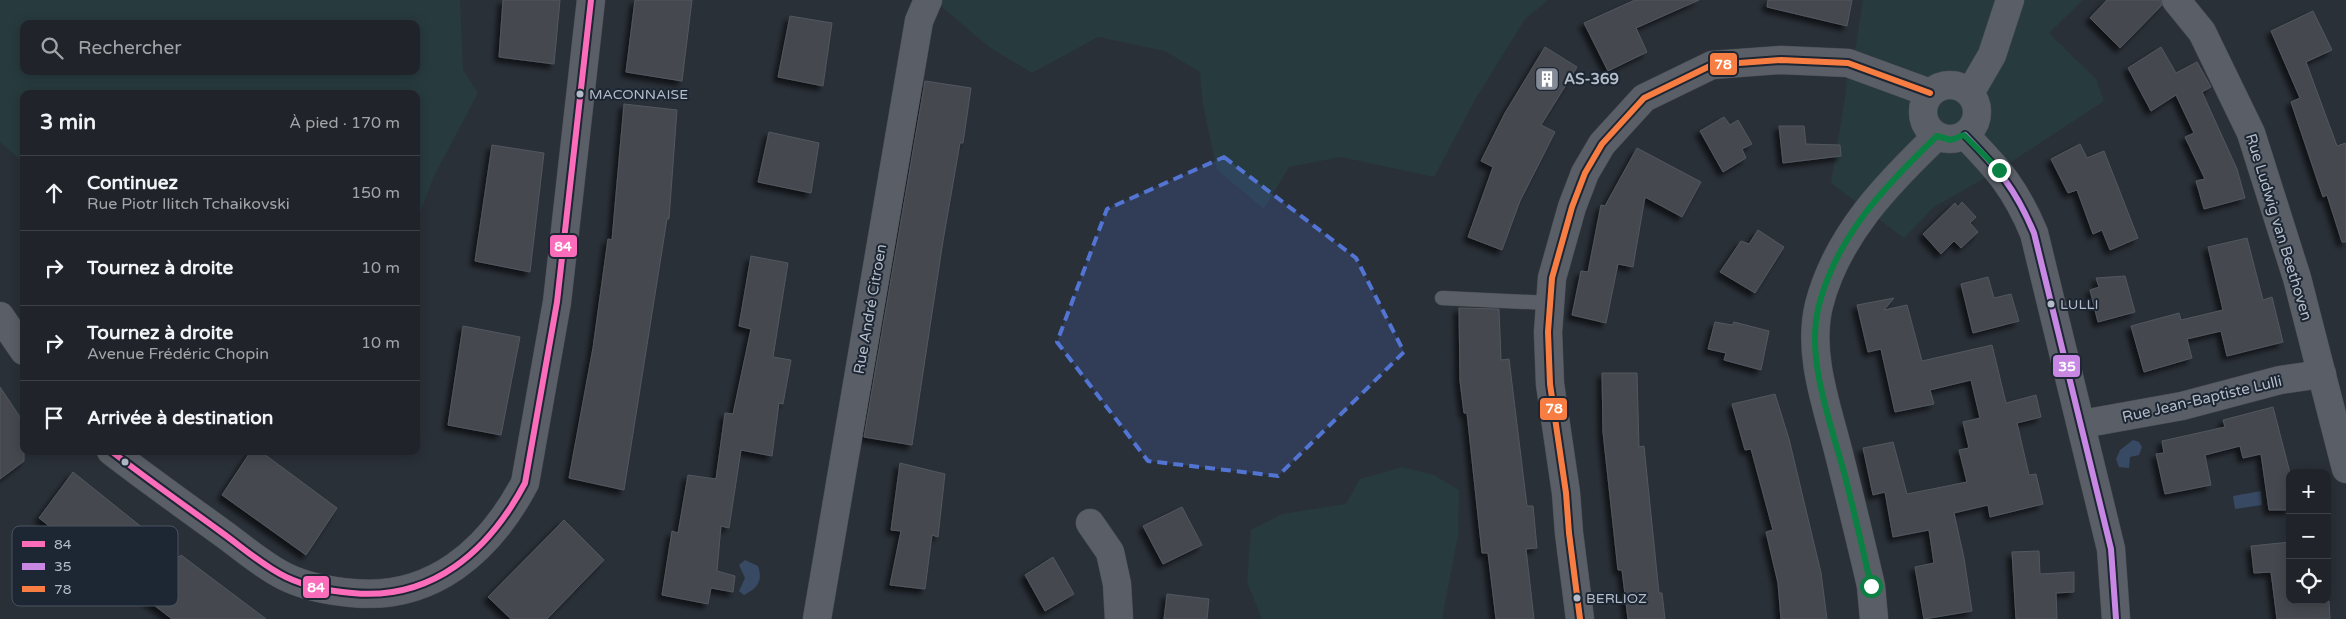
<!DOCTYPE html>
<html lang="fr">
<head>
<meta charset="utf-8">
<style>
  :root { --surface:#20242a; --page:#2d3036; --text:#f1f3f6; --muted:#a2a4a8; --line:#3d4147 }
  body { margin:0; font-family:"Varela Round",sans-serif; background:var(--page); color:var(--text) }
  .controls { position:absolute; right:15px; bottom:15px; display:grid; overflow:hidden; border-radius:10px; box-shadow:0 2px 12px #0003 }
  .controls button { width:45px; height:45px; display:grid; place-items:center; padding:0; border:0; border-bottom:1px solid var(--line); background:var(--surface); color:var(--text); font:25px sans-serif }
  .stop { position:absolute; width:15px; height:15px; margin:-11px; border:4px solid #0b8043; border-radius:50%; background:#fff }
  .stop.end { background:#0b8043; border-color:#fff; box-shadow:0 1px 5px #0008 }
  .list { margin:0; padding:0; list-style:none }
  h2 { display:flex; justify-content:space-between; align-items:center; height:65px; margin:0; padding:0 20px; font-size:21px }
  h2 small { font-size:16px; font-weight:400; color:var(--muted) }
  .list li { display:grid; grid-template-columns:32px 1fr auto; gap:15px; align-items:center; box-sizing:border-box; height:75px; padding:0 20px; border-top:1px solid var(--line) }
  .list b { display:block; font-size:19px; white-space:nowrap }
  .list p { margin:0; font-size:16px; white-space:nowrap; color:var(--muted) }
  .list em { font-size:16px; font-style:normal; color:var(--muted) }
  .icon { flex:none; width:28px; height:28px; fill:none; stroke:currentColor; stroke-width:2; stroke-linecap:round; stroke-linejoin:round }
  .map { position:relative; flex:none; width:2346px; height:619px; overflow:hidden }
  .search { position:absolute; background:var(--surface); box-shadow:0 2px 12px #0003; left:20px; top:20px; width:400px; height:55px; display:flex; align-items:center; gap:12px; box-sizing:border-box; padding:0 18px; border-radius:10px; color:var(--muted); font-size:19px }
  .panel { position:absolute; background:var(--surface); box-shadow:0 2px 12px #0003; left:20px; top:90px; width:400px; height:365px; border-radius:10px }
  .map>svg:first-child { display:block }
  .green { fill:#273a3e; fill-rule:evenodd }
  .water { fill:#384963 }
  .building { fill:#444950; stroke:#52575f; filter:url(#shadow) }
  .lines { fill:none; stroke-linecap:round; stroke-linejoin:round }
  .service-casing { stroke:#484c53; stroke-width:15 }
  .minor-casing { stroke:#484c53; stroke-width:29 }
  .service { stroke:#5a5e66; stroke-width:14 }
  .minor { stroke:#5a5e66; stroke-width:28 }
  .bus-1-casing { stroke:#1d2633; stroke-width:10 }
  .bus-2-casing { stroke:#1d2633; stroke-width:10 }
  .bus-3-casing { stroke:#1d2633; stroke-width:10 }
  .bus-1 { stroke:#fb6dba; stroke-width:6 }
  .bus-2 { stroke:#c787e3; stroke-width:6 }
  .bus-3 { stroke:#f77d43; stroke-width:6 }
  .route { stroke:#0b8043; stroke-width:6 }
  .marked { fill:#5274d3; fill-opacity:0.2; stroke:#5274d3; stroke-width:4; stroke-dasharray:10 6; stroke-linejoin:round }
  .bus-dot { fill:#b4bcc9; stroke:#1d2633; stroke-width:2 }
  .labels { text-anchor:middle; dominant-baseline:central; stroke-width:4; stroke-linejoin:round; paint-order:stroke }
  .bus-label { font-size:14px; fill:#b4bcc9; stroke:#1d2633; text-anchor:start }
  .poi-label { font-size:15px; font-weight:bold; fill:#b4bcc9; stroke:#1d2633; text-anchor:start }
  .street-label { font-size:15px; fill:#b4bcc9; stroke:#1d2633 }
  .key { fill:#1d2633; stroke:#4a5360; stroke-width:1 }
  .key-label { font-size:14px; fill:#b4bcc9 }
  .line-badge { stroke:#1d2633; stroke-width:2 }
  .badge-label { font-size:14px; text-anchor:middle; font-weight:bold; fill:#fff }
</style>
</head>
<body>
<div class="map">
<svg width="2346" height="619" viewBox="0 0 2346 619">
  <defs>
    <filter id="shadow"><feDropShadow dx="-4.5" dy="4.5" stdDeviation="2.5" flood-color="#0009"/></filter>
  </defs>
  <rect width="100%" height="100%" fill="#2a3038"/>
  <!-- green -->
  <g class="green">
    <path d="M0 0H460L463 70 478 93 434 176 416 223V94H24V163L0 142ZM24 24H416V71H24Z"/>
    <path d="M934 0H1548L1525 19 1476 98 1434 177 1341 157 1289 167 1264 209 1217 170 1203 105 1200 72 1165 51 1098 37 1032 73 989 47Z"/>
    <path d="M1863 0H2083L2049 33 2096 79 2104 101 1999 170 1934 207 1904 238 1831 183 1846 91 1848 63 1856 46Z"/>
    <path d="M1402 467 1434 475 1459 490 1458 535 1442 619H1262L1247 582 1251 530 1282 514 1346 504 1360 479Z"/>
  </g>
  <!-- water -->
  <g class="water">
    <path d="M2133 440 2139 442 2142 447 2139 455 2130 457 2129 468 2119 467 2116 459 2120 450Z"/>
    <path d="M2261 491 2262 505 2235 509 2233 496Z"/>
    <path d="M745 560 758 566C763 581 758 588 744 595L739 591 745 578 739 565Z"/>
  </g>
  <!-- building -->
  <g class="building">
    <path d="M503 0H560L554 64 499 57Z"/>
    <path d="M635 0H692L682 81 626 72Z"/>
    <path d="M1635 0H1699L1636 28 1647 52 1608 71 1584 23Z"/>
    <path d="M1768 0H1852L1847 26 1767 7Z"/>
    <path d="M2107 0H2161L2162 5 2120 48 2090 18Z"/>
    <path d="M2313 11 2332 50 2306 62 2337 146 2346 143V242H2342L2327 195 2323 197 2291 102 2300 98 2271 31Z"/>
    <path d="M790 16 832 23 823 86 778 77Z"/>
    <path d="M1545 47 1577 67 1541 125 1555 132 1520 201 1502 250 1468 237 1493 167 1481 161 1505 113Z"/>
    <path d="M2161 47 2176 73 2197 62 2211 87 2202 92 2237 169 2245 198 2204 209 2196 181 2205 179 2185 137 2194 133 2176 95 2151 111 2128 68Z"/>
    <path d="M925 81 971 88 963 143H960L943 241 912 445 864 437Z"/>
    <path d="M624 104 677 110 669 219H667L624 490 569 478 593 348 608 239 612 240Z"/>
    <path d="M1724 117 1730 125 1738 120 1752 144 1742 149 1746 158 1723 172 1700 131Z"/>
    <path d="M1779 126H1804L1806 144 1840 145 1841 156 1783 163Z"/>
    <path d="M769 132 819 143 811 193 758 182Z"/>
    <path d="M2080 144 2087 158 2104 151 2138 238 2110 250 2102 230 2093 234 2077 190 2068 193 2051 159Z"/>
    <path d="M492 145 544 153 530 272 475 261Z"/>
    <path d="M1637 148 1701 182 1682 217 1645 197 1633 267 1618 264 1606 323 1572 315 1581 271 1588 272 1601 205 1605 206Z"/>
    <path d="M1962 202 1976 217 1970 223 1978 232 1961 248 1954 241 1941 254 1923 234 1955 203 1958 207Z"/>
    <path d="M1758 230 1784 247 1755 293 1720 272 1741 241 1749 244Z"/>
    <path d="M2247 238 2263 300 2272 297 2283 342 2227 356 2221 331 2187 339 2192 358 2144 372 2131 326 2179 313 2181 320 2223 310 2208 247Z"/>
    <path d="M751 256 788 263 773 357 791 360 783 404 779 403 772 456 741 450 729 528 721 526 717 571 735 576 733 592 711 588 708 604 662 595 672 531 678 533 688 475 716 479 725 413 733 414 751 329 739 326Z"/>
    <path d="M2125 276 2135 312 2098 322 2090 290 2099 287 2096 278Z"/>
    <path d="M1988 277 1994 298 2011 294 2019 321 1973 333 1961 284Z"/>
    <path d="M1894 298 1884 310 1907 305 1922 361 1992 345 2006 403 2036 395 2041 417 2017 423 2029 475 2036 474 2043 504 1990 517 1988 505 1954 513 1964 558 1972 611 1924 619 1915 567 1934 563 1929 530 1893 537 1885 492 1873 495 1863 448 1893 442 1907 494 1967 482 1959 450 1969 448 1963 422 1980 418 1971 380 1930 390 1934 404 1895 412 1881 349 1868 352 1857 305Z"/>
    <path d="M1459 308 1499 309 1501 360 1509 359 1527 506H1533L1537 548 1526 549 1534 619H1496L1488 553H1482L1467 413H1464L1460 381Z"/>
    <path d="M1715 322 1732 325 1734 322 1769 331 1761 370 1724 360 1726 353 1708 349Z"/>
    <path d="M463 326 520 337 501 435 448 425Z"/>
    <path d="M1602 373H1637L1639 447 1644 446 1659 593H1662L1665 619H1628L1622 570H1618L1603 432Z"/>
    <path d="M0 387 24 423V461L0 479Z"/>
    <path d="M1775 394 1789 439 1821 573 1827 619H1781L1778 583 1766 532 1773 530 1751 449 1745 450 1732 404Z"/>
    <path d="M2273 407 2290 473V510H2269L2261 454 2243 458 2240 446 2205 455 2211 485 2165 494 2156 454 2164 453 2162 441 2225 427 2223 420Z"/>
    <path d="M251 451H260L337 508 306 555 222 495Z"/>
    <path d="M900 463 945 474 938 537 932 535 925 589 890 585 901 531 891 530Z"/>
    <path d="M73 472 179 557 181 555 266 619H172L124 582 123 584 39 518Z"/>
    <path d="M1182 507 1202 545 1163 564 1143 526Z"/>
    <path d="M564 520 604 560 547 619H511L488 597Z"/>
    <path d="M2290 542V602L2329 601 2330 619H2277L2271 572 2254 573 2251 546Z"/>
    <path d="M2039 551 2040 574 2074 572V592L2056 593 2057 619H2016L2012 552Z"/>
    <path d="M1053 557 1074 594 1045 611 1025 575Z"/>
    <path d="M1167 594 1209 599 1207 619H1164Z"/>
  </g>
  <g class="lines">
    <defs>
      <path id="service" d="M1442 298 1550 303"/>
      <g id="minor">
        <path d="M2176 0 2202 32 2251 133 2297 278 2346 469"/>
        <circle cx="1950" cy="112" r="27"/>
        <path d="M1970 93 1992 55 2010 0"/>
        <path d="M1965 135C1999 170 2015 188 2034 233L2111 549 2116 619"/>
        <path d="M0 316 24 351"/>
        <path d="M2082 424 2182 406 2280 380 2322 374"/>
        <path d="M111 451C147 479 184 505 221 532 242 547 263 566 286 577 307 587 329 591 352 593 432 601 489 551 525 483L557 302 591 0"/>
        <path d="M1090 523 1110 552 1117 584 1119 619"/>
        <path d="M817 619 919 21 928 0"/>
        <path d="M1580 619 1569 533 1566 493 1550 384 1548 332 1552 278 1572 207 1585 173 1602 144 1644 98 1712 65 1781 60 1848 63 1930 93"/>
        <path d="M1874 619 1871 586C1861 542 1850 498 1839 454 1827 406 1807 354 1819 305 1837 235 1887 184 1937 136"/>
      </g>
    </defs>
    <!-- service casing -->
    <use href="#service" class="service-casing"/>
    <!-- minor casing -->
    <use href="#minor" class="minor-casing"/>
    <!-- service -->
    <use href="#service" class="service"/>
    <!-- minor -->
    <use href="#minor" class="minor"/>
    <defs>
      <path id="bus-1" d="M111 451C147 479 184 505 221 532 242 547 263 566 286 577 307 587 329 591 352 593 432 601 489 551 525 483L557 302 591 0"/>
      <path id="bus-2" d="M1965 135C1999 170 2015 188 2034 233L2111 549 2116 619"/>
      <path id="bus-3" d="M1580 619 1569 533 1566 493 1550 384 1548 332 1552 278 1572 207 1585 173 1602 144 1644 98 1712 65 1781 60 1848 63 1930 93"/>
    </defs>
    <!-- bus-1 casing -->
    <use href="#bus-1" class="bus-1-casing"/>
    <!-- bus-2 casing -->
    <use href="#bus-2" class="bus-2-casing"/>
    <!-- bus-3 casing -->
    <use href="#bus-3" class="bus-3-casing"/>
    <!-- bus-1 -->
    <use href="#bus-1" class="bus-1"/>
    <!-- bus-2 -->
    <use href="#bus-2" class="bus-2"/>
    <!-- bus-3 -->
    <use href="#bus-3" class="bus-3"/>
  </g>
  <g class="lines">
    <!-- route -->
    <path class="route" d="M1871 586C1863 549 1854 512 1845 476 1831 423 1805 359 1819 305 1837 235 1887 184 1937 136L1951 140 1964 135 1999 170"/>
  </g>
  <!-- marked area -->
  <path class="marked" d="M1224 157 1356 258 1404 352 1278 476 1148 461 1057 342 1107 209Z"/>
  <!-- icons -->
  <defs>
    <symbol id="building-square" viewBox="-11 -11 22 22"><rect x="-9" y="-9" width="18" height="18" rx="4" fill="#848b96" stroke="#1d2633"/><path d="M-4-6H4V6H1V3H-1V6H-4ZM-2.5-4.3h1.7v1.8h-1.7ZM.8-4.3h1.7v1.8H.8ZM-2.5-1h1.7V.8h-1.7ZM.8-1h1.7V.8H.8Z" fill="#fff"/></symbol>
  </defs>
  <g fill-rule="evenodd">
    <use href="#building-square" x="1533" y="65" width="28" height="28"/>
  </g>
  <!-- markers -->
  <g class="bus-dot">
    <circle cx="580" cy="94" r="4.5"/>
    <circle cx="2051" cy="304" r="4.5"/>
    <circle cx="125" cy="462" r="4.5"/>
    <circle cx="1577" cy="598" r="4.5"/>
  </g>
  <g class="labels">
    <!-- bus labels -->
    <g class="bus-label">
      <text x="589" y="94">MACONNAISE</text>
      <text x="2060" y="304">LULLI</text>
      <text x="1586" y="598">BERLIOZ</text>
    </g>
    <!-- poi labels -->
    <g class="poi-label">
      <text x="1564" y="79">AS-369</text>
    </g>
    <!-- street labels -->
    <g class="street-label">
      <text transform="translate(2279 227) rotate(73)">Rue Ludwig van Beethoven</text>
      <text transform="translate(870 309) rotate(-80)">Rue André Citroen</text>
      <text transform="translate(2202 399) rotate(-13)">Rue Jean-Baptiste Lulli</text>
    </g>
  </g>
  <!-- legend -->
  <rect x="12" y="526" width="166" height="80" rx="8" class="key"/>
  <rect x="22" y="541" width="23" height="6" fill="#fb6dba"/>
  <rect x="22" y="563" width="23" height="7" fill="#c787e3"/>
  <rect x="22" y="586" width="23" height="6" fill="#f77d43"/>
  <g class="key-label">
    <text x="54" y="549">84</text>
    <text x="54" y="571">35</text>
    <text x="54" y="594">78</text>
  </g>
  <g class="line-badge">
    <rect x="1709" y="52" width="29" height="24" rx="5" fill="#f77d43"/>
    <rect x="549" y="234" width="29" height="24" rx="5" fill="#fb6dba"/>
    <rect x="2052" y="354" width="29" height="24" rx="5" fill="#c787e3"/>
    <rect x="1539" y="397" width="29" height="24" rx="5" fill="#f77d43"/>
    <rect x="302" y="575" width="28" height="24" rx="5" fill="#fb6dba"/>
  </g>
  <g class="badge-label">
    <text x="1723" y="69">78</text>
    <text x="563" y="251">84</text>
    <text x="2067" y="371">35</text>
    <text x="1554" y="413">78</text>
    <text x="316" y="592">84</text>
  </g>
</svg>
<div class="controls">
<button>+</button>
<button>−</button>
<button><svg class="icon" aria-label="locate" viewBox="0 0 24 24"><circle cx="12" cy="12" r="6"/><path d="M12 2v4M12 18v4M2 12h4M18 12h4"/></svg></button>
</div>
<div class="stop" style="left:1871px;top:586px"></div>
<div class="stop end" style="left:1999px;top:170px"></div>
<div class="search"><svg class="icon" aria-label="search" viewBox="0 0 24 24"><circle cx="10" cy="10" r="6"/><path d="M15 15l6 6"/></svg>Rechercher</div>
<section class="panel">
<h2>3 min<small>À pied · 170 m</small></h2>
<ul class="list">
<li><svg class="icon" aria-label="ahead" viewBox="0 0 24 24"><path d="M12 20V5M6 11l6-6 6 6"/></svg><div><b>Continuez</b><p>Rue Piotr Ilitch Tchaikovski</p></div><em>150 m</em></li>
<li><svg class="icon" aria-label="right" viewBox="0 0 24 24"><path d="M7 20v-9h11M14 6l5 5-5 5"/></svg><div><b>Tournez à droite</b></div><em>10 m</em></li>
<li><svg class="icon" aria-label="right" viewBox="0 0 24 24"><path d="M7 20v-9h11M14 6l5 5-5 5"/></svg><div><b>Tournez à droite</b><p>Avenue Frédéric Chopin</p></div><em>10 m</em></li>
<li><svg class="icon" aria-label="arrive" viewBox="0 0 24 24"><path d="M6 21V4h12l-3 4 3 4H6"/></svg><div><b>Arrivée à destination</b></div></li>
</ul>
</section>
</div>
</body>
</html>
